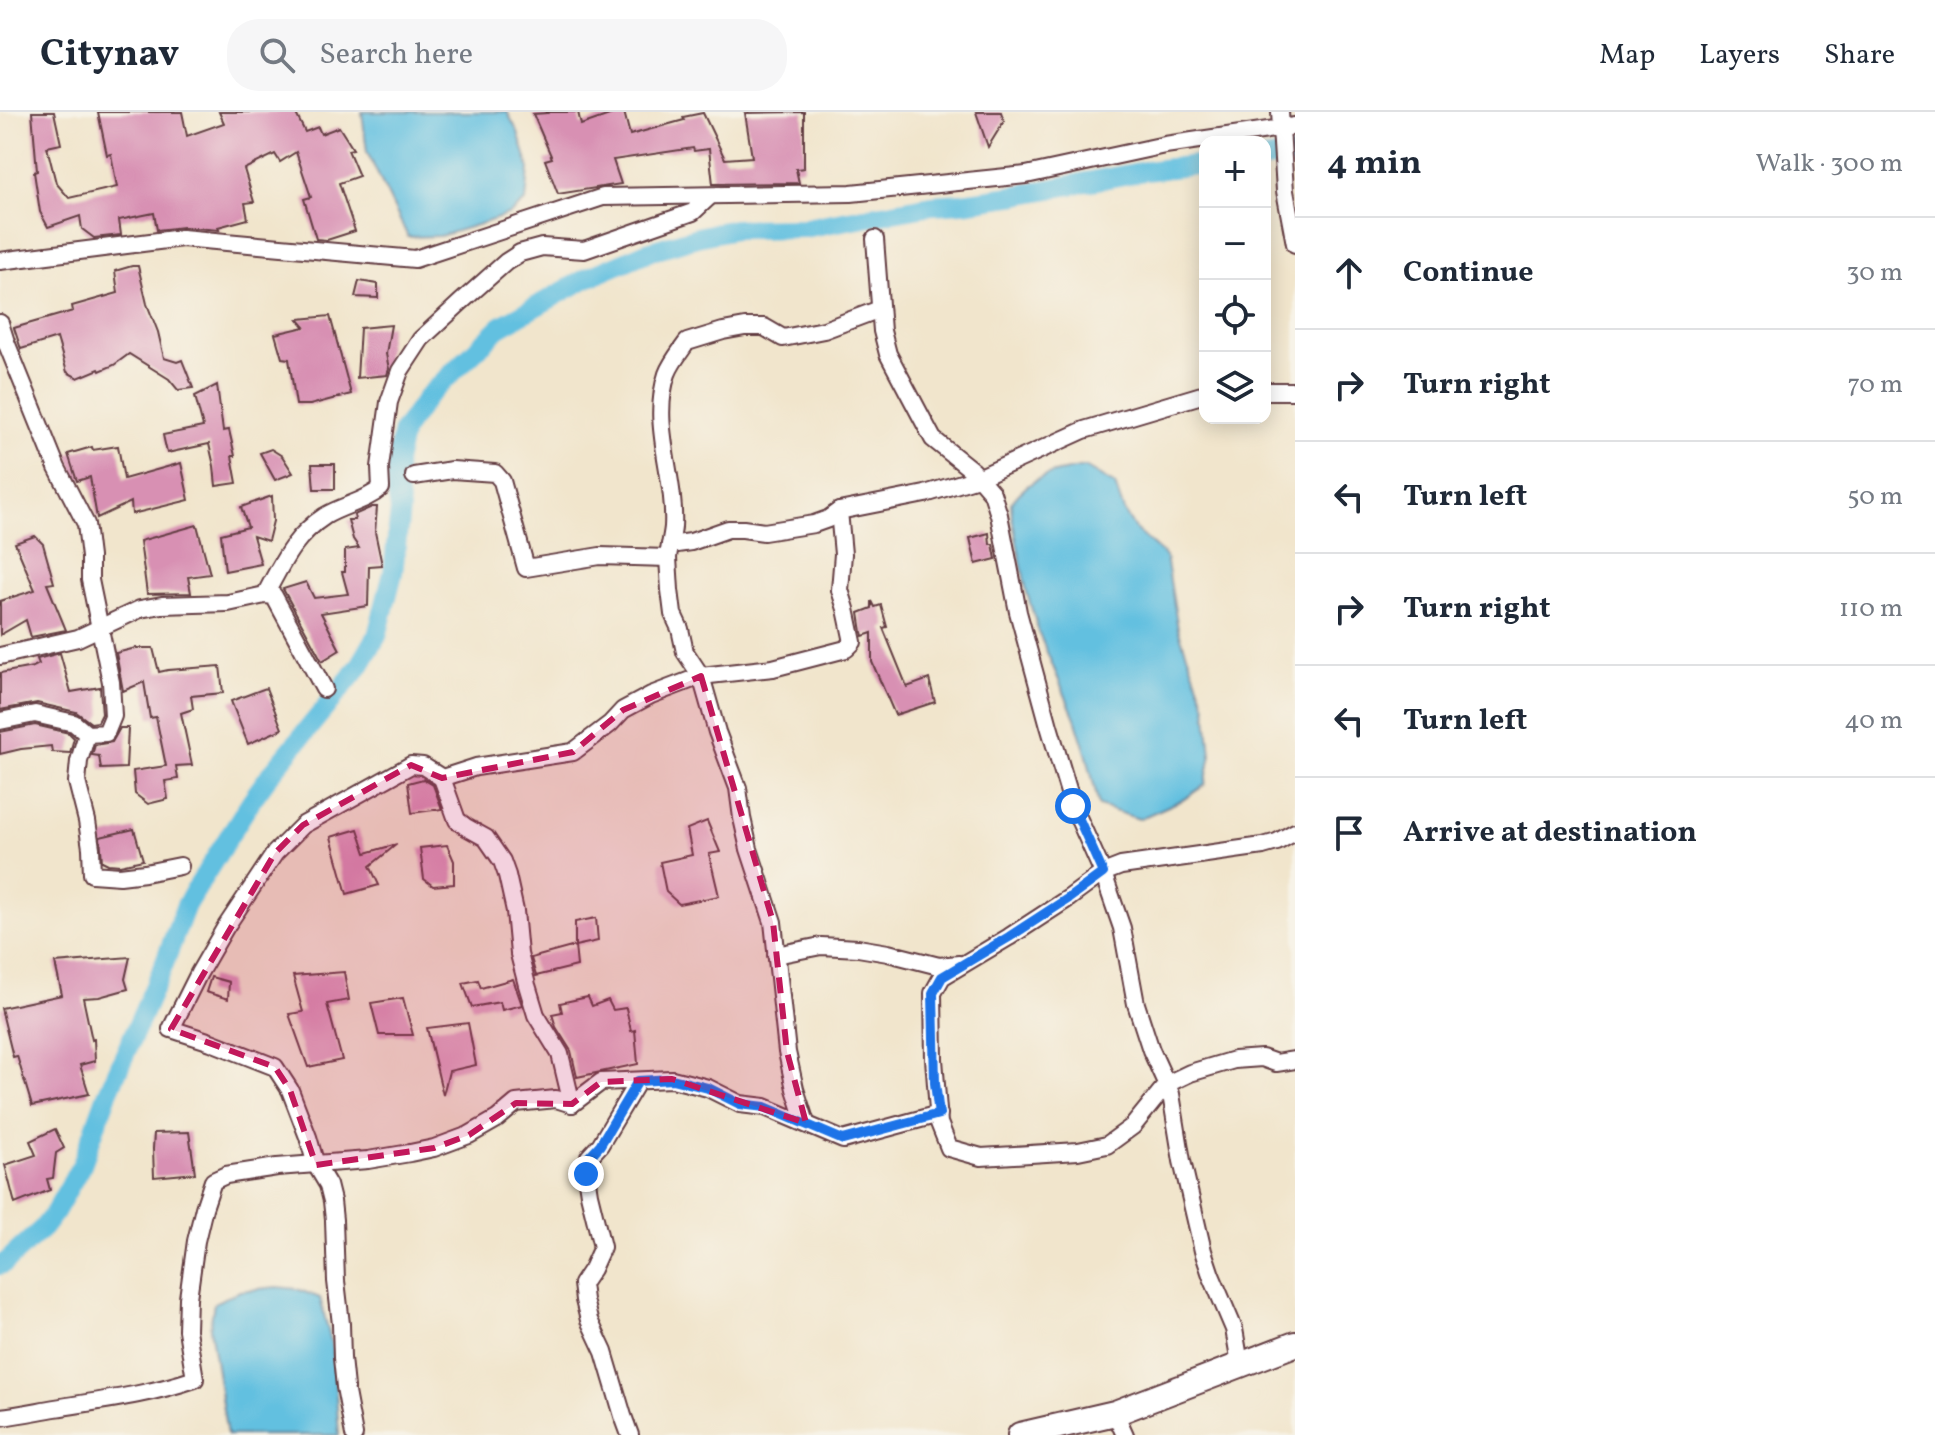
<!DOCTYPE html>
<html lang="en">
<head>
<meta charset="utf-8">
<style>
  :root { --surface:#fff; --page:#f6f6f7; --text:#1f2937; --muted:#747a83; --line:#e0e1e3 }
  body { margin:0; font-family:Vollkorn,serif; background:var(--page); color:var(--text) }
  .controls { position:absolute; right:24px; top:24px; display:grid; overflow:hidden; border-radius:16px; box-shadow:0 4px 20px #0003 }
  .controls button { width:72px; height:72px; display:grid; place-items:center; padding:0; border:0; border-bottom:2px solid var(--line); background:var(--surface); color:var(--text); font:40px sans-serif }
  .stop { position:absolute; width:24px; height:24px; margin:-18px; border:6px solid #1a73e8; border-radius:50%; background:#fff }
  .stop.end { background:#1a73e8; border-color:#fff; box-shadow:0 2px 8px #0008 }
  .list { margin:0; padding:0; list-style:none }
  h2 { display:flex; justify-content:space-between; align-items:center; height:104px; margin:0; padding:0 32px; font-size:34px }
  h2 small { font-size:26px; font-weight:400; color:var(--muted) }
  .list li { display:grid; grid-template-columns:52px 1fr auto; gap:24px; align-items:center; box-sizing:border-box; height:112px; padding:0 32px; border-top:2px solid var(--line) }
  .list b { display:block; font-size:30px; white-space:nowrap }
  .list em { font-size:26px; font-style:normal; color:var(--muted) }
  .icon { flex:none; width:44px; height:44px; fill:none; stroke:currentColor; stroke-width:2; stroke-linecap:round; stroke-linejoin:round }
  .map { position:relative; flex:none; width:1295px; height:1323px; overflow:hidden }
  header { display:flex; align-items:center; gap:48px; box-sizing:border-box; height:112px; padding:0 40px; background:var(--surface); border-bottom:2px solid var(--line) }
  header strong { font-size:38px }
  nav { display:flex; gap:44px; margin-inline-start:auto; font-size:28px }
  .search { width:560px; height:72px; background:var(--page); display:flex; align-items:center; gap:20px; box-sizing:border-box; padding:0 28px; border-radius:32px; color:var(--muted); font-size:30px }
  main { display:flex }
  aside { flex:1; background:var(--surface) }
  .map>svg:first-child { display:block }
  .water { fill:#62c0e0; stroke:#567086; stroke-width:2 }
  .lines { fill:none; stroke-linecap:round; stroke-linejoin:round }
  .canal { stroke:#62c0e0; stroke-width:20 }
  .building { fill:#d890b3 }
  .street-casing { stroke:#633d43; stroke-width:20 }
  .secondary-casing { stroke:#633d43; stroke-width:28 }
  .street { stroke:#fff; stroke-width:16 }
  .secondary { stroke:#fff; stroke-width:24 }
  .route { stroke:#1a73e8; stroke-width:10 }
  .marked { fill:#c2185b; fill-opacity:0.2; stroke:#c2185b; stroke-width:6; stroke-dasharray:16 10; stroke-linejoin:round }
</style>
</head>
<body>
<header>
<strong>Citynav</strong>
<div class="search"><svg class="icon" aria-label="search" viewBox="0 0 24 24"><circle cx="10" cy="10" r="6"/><path d="M15 15l6 6"/></svg>Search here</div>
<nav><a>Map</a><a>Layers</a><a>Share</a></nav>
</header>
<main>
<div class="map">
<svg width="1295" height="1323" viewBox="0 0 1295 1323">
  <rect width="100%" height="100%" fill="#f7f3e8"/>
  <filter id="ink" filterUnits="userSpaceOnUse"><feTurbulence type="fractalNoise" baseFrequency=".0125" numOctaves="2"/><feDisplacementMap in="SourceGraphic" scale="16" xChannelSelector="R" yChannelSelector="G"/><feConvolveMatrix kernelMatrix="1 2 1 2 8 2 1 2 1" color-interpolation-filters="sRGB"/></filter>
  <filter id="wash" filterUnits="userSpaceOnUse"><feTurbulence type="fractalNoise" baseFrequency=".006" numOctaves="4" result="noise"/><feDisplacementMap in="SourceGraphic" scale="32" xChannelSelector="R" yChannelSelector="G"/><feGaussianBlur stdDeviation="1.8" result="paint"/><feColorMatrix in="noise" values="0 0 0 0 0 0 0 0 0 0 0 0 0 0 0 0 0 1.4 0 .05"/><feComposite in="paint" operator="in"/></filter>
  <g filter="url(#wash)">
    <rect width="100%" height="100%" fill="#f1e5cc"/>
    <!-- water -->
    <g class="water">
      <path d="M362 0H507L518 20 529 56 526 89 510 102 480 112 440 124 408 125 367 40Z"/>
      <path d="M1085 355 1115 373 1124 399 1134 416 1166 445 1178 517 1206 594 1211 643 1205 673 1184 687 1139 707 1099 694 1087 644 1075 606 1040 524 1027 481 1012 405 1011 391C1032 363 1053 360 1085 355Z"/>
      <path d="M277 1175 297 1177 320 1186 333 1238 339 1323H227L210 1216 214 1191 240 1179Z"/>
    </g>
    <g class="lines">
      <!-- canal -->
      <g class="canal">
        <path d="M1265 47 1295 43"/>
        <path d="M0 1153 5 1151 43 1116 55 1100 82 1052 107 983 161 860 186 793 251 689 269 664 359 555 377 524 393 461 400 398 397 378 396 350 403 319 427 285 501 214 587 166 647 140 697 125 734 117 804 116 932 93 962 91 1018 83 1145 59 1205 52"/>
      </g>
    </g>
    <g id="blocks">
      <!-- building -->
      <g class="building">
        <path d="M32 0H54L61 32 47 35 56 71 69 86 117 75 111 42 107 43 98 0H182L187 24 224 11 219 0H295L305 20 318 15 321 22 339 15 353 37 348 38 359 64 339 71 355 119 327 128 316 127 304 87 311 85 296 40 280 50 275 42 244 57 254 90 245 91 248 107 218 115 219 118 183 115 157 118 154 101 119 108 121 123 94 126 82 117 80 104 48 115 40 100 34 60 37 59Z"/>
        <path d="M547 0H578L581 13 618 0H624L630 23 684 8 683 5 703 1 725 47 752 45 745 1 804 0V56L796 57 799 71 713 72 709 37 694 39 693 36 613 48 621 72 558 82 545 48 552 46 533 2 548 1Z"/>
        <path d="M976 0H1001L1004 9 988 35Z"/>
        <path d="M132 154H138L147 192 158 220 164 246 177 250 182 248 193 276 178 278 169 267 129 242 114 253 100 259 99 257 78 266 67 260 57 226 21 237 14 216 73 199 72 194 118 181 115 159Z"/>
        <path d="M359 169 378 172V186L355 185Z"/>
        <path d="M330 204 351 282 310 293H296L289 247 282 246 275 222 305 215 298 207Z"/>
        <path d="M391 213 386 242 389 257 387 263 357 266 360 216Z"/>
        <path d="M217 273 223 319 229 318 235 344H232L237 371 216 374 214 354 209 332 167 341 163 323 203 315 195 284Z"/>
        <path d="M118 334 124 367 181 351 189 388 132 402 131 390 97 406 90 365 77 369 68 342 92 335 93 338Z"/>
        <path d="M271 337 282 344 293 361 275 368 260 341Z"/>
        <path d="M312 352H335V377H314Z"/>
        <path d="M272 384 273 409 268 429 253 424 261 452 225 459 221 422 248 415 241 395Z"/>
        <path d="M372 395H377L375 420 382 453 369 454 368 494 321 501 340 538 322 549 283 477 306 470 314 486 348 482 342 460H345V438L359 436 353 427 348 408H355L354 403Z"/>
        <path d="M197 413 210 462 188 465 191 481 147 482 140 429Z"/>
        <path d="M989 421 990 432H993L996 447 976 452 970 426Z"/>
        <path d="M35 424 43 432 54 471 47 472 66 518 31 525 26 508 0 523V489L35 478 15 431Z"/>
        <path d="M872 489 875 495 881 493 887 515 883 516 907 575 929 567 935 590 895 603 872 550V521L863 524 862 520 859 501 872 496Z"/>
        <path d="M136 536H153L159 560 168 558 220 554 223 581 191 584 193 597 181 601 192 653 176 654 178 667 165 669 168 687 148 692 135 682 133 659 166 654 156 605 150 606 144 570 123 579 116 541Z"/>
        <path d="M60 541 71 580 100 575 102 602 98 610 91 611 76 600 37 591 0 598V561L33 555 39 552 37 547Z"/>
        <path d="M266 576 282 617 248 632 231 589Z"/>
        <path d="M35 613 69 621 74 626 70 641 52 640 51 634 21 637 0 642V620Z"/>
        <path d="M120 616H128L126 656 101 657 99 644 92 643 95 633 112 630Z"/>
        <path d="M423 667 433 673 442 697 412 701 408 671Z"/>
        <path d="M707 709 720 740 709 742 719 784 679 792 666 780 660 750 692 743 687 717Z"/>
        <path d="M134 717 143 748 120 753 108 752 102 749 100 725Z"/>
        <path d="M358 717 366 741 397 732 370 754 379 773 347 782 331 725Z"/>
        <path d="M447 733 454 749V772L433 774 424 767 420 736Z"/>
        <path d="M596 806 598 829 575 834V810Z"/>
        <path d="M575 834 577 854 536 864 531 846Z"/>
        <path d="M130 845 125 867 128 877 99 885 83 886 92 928 94 927 95 949 80 953 89 982 32 994 17 944 13 945 1 896 62 883 55 851Z"/>
        <path d="M344 860 349 888 327 892 342 948 308 955 289 902 303 900 293 864Z"/>
        <path d="M211 865 229 870 228 887 206 880Z"/>
        <path d="M513 867 522 893 502 898 500 890 472 895 463 871 478 868 481 876Z"/>
        <path d="M588 885 592 894 608 888 613 898 626 896 631 919 635 918 638 952 577 965 571 939 556 915 552 902 562 900 560 891Z"/>
        <path d="M403 886 413 923H379L371 891Z"/>
        <path d="M468 911 476 953 449 959 443 983 427 916Z"/>
        <path d="M55 1017 64 1036 56 1041 53 1066 47 1067 50 1078 15 1092 5 1053 36 1043 30 1029Z"/>
        <path d="M189 1020 195 1061 154 1065 153 1037 154 1021Z"/>
      </g>
    </g>
  </g>
  <g filter="url(#ink)">
    <use href="#blocks" fill-opacity="0" stroke="#633d43" stroke-width="2"/>
    <g class="lines">
      <defs>
        <g id="street">
          <path d="M1280 0 1285 79 1295 132"/>
          <path d="M875 127 882 219 888 242 933 327 973 359 992 381 999 403 1018 500 1049 614 1073 694 1103 761 1122 816 1136 892 1151 938 1171 982 1182 1049 1203 1139 1211 1163 1234 1217 1238 1240 1239 1254"/>
          <path d="M0 149 182 126 415 147 603 85 851 81 1026 63 1165 33 1295 14"/>
          <path d="M0 211 6 230 57 356 86 412 90 445V468L111 570 113 604 106 621 87 622"/>
          <path d="M1265 279H1295"/>
          <path d="M414 364 452 358 495 361 502 369 526 456 600 444 668 446C669 436 672 425 673 415 676 364 650 313 667 262 671 251 680 240 687 230L723 219 745 215H764L783 226 824 218 880 197"/>
          <path d="M670 433 691 430 728 417H743L764 420 814 412 828 407 839 399"/>
          <path d="M668 446 670 478 673 502 680 517 685 540 701 564 773 556 846 537 853 530 846 497 840 478 843 442 839 399 925 382 978 366 1084 318 1205 282"/>
          <path d="M265 483 274 484 324 577"/>
          <path d="M0 544 78 526 140 497 162 493 228 491 265 483C282 451 294 424 325 404 343 393 365 390 381 376L380 355 389 290 400 259 421 227 461 190 506 150 520 141 542 135 584 138 693 100 709 85"/>
          <path d="M0 609 35 602 74 611 87 622 79 649 77 670 87 709 91 736 92 762 120 764 145 761 180 754"/>
          <path d="M442 666 457 708 466 715 486 726 502 749 507 763 515 799 519 842 527 873 536 903 560 942 572 992"/>
          <path d="M1295 720 1277 730 1263 734 1121 754 1103 761 1069 786 1009 825 942 865 933 881 934 947 939 1011 949 1036 981 1045 1078 1039 1107 1033 1133 1014 1167 972 1190 961 1234 948 1262 946 1276 951 1295 948"/>
          <path d="M776 843 821 834 858 836 888 841 939 854 959 852"/>
          <path d="M1115 1301 1125 1323"/>
          <path d="M0 1305C19 1303 37 1299 55 1296 104 1288 148 1283 195 1267L187 1218 188 1186 196 1129 204 1096 213 1069 226 1063 277 1055 368 1048 410 1041 434 1036 469 1023 497 1007 516 991 556 987 572 992 601 970 672 967 708 976 740 992 765 995 843 1028 939 1002"/>
          <path d="M354 1323 345 1275 342 1246 341 1212 336 1169 334 1108 332 1089 328 1073 316 1053 308 1025 290 978 275 955 211 930 171 917 199 861 225 816 275 741 303 713 411 653 423 654 442 666 476 655 573 640 610 612 623 598 651 583 701 564 717 620 738 676 742 706 749 737 773 810 787 940 795 977 806 1011"/>
          <path d="M630 1323 623 1304 604 1240 589 1208 584 1188 582 1172 592 1157 602 1135 589 1082 586 1062 589 1045 600 1033 638 969"/>
        </g>
        <path id="secondary" d="M1020 1323 1115 1301 1295 1232"/>
      </defs>
      <!-- street casing -->
      <use href="#street" class="street-casing"/>
      <!-- secondary casing -->
      <use href="#secondary" class="secondary-casing"/>
      <!-- street -->
      <use href="#street" class="street"/>
      <!-- secondary -->
      <use href="#secondary" class="secondary"/>
    </g>
  </g>
  <g class="lines" filter="url(#ink)">
    <!-- route -->
    <path class="route" d="M586 1062 589 1045 600 1033 638 969 672 967 708 976 740 992 765 995 843 1028 939 1002 935 971 933 881 942 865 1009 825 1069 786 1103 761 1073 694"/>
  </g>
  <!-- marked area -->
  <path class="marked" d="M701 564 773 810 787 940 806 1011 672 967 601 970 572 992 516 991 469 1023 434 1036 316 1053 290 978 275 955 171 917 275 741 303 713 411 653 442 666 573 640 623 598Z"/>
</svg>
<div class="controls">
<button>+</button>
<button>−</button>
<button><svg class="icon" aria-label="locate" viewBox="0 0 24 24"><circle cx="12" cy="12" r="6"/><path d="M12 2v4M12 18v4M2 12h4M18 12h4"/></svg></button>
<button><svg class="icon" aria-label="layers" viewBox="0 0 24 24"><path d="M12 4l9 5-9 5-9-5zM3 14l9 5 9-5"/></svg></button>
</div>
<div class="stop" style="left:1073px;top:694px"></div>
<div class="stop end" style="left:586px;top:1062px"></div>
</div>
<aside>
<h2>4 min<small>Walk · 300 m</small></h2>
<ul class="list">
<li><svg class="icon" aria-label="ahead" viewBox="0 0 24 24"><path d="M12 20V5M6 11l6-6 6 6"/></svg><div><b>Continue</b></div><em>30 m</em></li>
<li><svg class="icon" aria-label="right" viewBox="0 0 24 24"><path d="M7 20v-9h11M14 6l5 5-5 5"/></svg><div><b>Turn right</b></div><em>70 m</em></li>
<li><svg class="icon" aria-label="left" viewBox="0 0 24 24"><path d="M17 20v-9H6M10 6l-5 5 5 5"/></svg><div><b>Turn left</b></div><em>50 m</em></li>
<li><svg class="icon" aria-label="right" viewBox="0 0 24 24"><path d="M7 20v-9h11M14 6l5 5-5 5"/></svg><div><b>Turn right</b></div><em>110 m</em></li>
<li><svg class="icon" aria-label="left" viewBox="0 0 24 24"><path d="M17 20v-9H6M10 6l-5 5 5 5"/></svg><div><b>Turn left</b></div><em>40 m</em></li>
<li><svg class="icon" aria-label="arrive" viewBox="0 0 24 24"><path d="M6 21V4h12l-3 4 3 4H6"/></svg><div><b>Arrive at destination</b></div></li>
</ul>
</aside>
</main>
</body>
</html>
